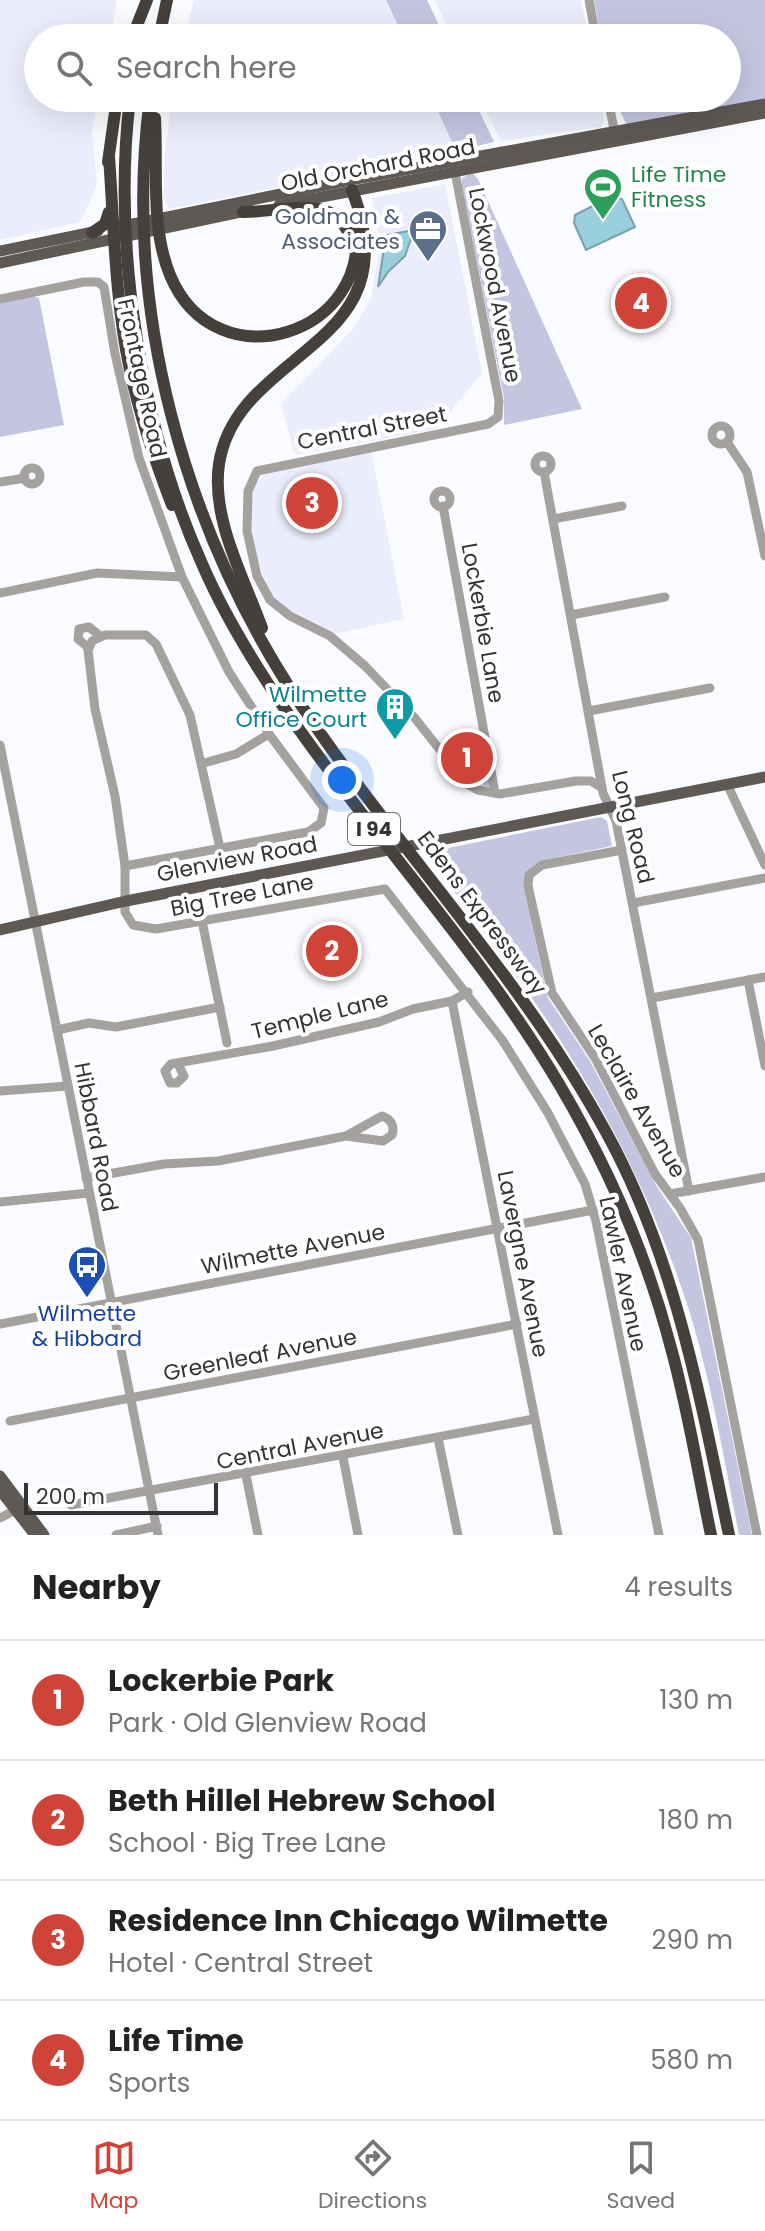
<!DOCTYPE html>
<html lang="en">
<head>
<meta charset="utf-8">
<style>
  :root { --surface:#fff; --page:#f2f2f2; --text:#222; --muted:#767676; --line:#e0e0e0; --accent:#d04338 }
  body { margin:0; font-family:Poppins,sans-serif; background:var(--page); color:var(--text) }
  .scale { position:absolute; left:24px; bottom:20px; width:194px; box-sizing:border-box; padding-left:8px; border:4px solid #333336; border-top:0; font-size:22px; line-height:28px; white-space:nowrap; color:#333336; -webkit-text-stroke:6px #fff; paint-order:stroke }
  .you { position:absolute; left:342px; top:780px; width:28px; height:28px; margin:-20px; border:6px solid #fff; border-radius:50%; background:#1a73e8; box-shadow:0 0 0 12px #1a73e833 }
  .badge { display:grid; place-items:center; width:52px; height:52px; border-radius:50%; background:var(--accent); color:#fff; font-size:26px; font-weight:700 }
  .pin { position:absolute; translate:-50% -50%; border:4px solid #fff; box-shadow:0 2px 8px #0006 }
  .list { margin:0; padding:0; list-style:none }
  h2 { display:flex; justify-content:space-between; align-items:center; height:104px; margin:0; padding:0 32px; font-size:34px }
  h2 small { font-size:26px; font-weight:400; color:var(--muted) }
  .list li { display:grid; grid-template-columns:52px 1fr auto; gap:24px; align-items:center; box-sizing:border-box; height:120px; padding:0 32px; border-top:2px solid var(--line) }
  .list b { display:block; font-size:30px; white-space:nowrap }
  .list p { margin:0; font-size:26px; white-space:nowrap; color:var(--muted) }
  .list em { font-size:26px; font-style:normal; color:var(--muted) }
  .icon { flex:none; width:44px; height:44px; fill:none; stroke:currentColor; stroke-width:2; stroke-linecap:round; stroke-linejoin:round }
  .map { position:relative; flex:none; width:765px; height:1535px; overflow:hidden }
  .search { position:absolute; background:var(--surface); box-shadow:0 8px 32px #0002; left:24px; right:24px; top:24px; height:88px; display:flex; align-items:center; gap:20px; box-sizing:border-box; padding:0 28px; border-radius:44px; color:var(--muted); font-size:30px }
  .sheet { height:584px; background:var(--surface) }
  nav { display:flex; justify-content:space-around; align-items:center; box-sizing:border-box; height:112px; border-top:2px solid var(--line); background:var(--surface); font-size:22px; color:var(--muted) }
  nav a { display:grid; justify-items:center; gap:4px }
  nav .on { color:var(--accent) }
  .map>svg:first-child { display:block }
  .built { fill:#ebedfc }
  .green { fill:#c4c6e1 }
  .water { fill:#9acfde; stroke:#7ba0ac; stroke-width:2 }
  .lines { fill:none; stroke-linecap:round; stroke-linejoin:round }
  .minor { stroke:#a5a19f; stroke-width:9 }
  .major { stroke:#5f5956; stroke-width:11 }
  .highway { stroke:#46403c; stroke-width:12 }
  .labels { text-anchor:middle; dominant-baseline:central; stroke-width:8; stroke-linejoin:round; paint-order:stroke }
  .shield { fill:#fff; stroke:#707072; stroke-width:2 }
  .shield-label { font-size:20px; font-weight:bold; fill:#333336 }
  .street-label { font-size:22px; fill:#333336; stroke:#fff }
  .leisure-label { font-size:22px; fill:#27864d; stroke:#fff; text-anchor:start }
  .service-label { font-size:22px; fill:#4e5e75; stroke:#fff; text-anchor:end }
  .culture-label { font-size:22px; fill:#0d838f; stroke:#fff; text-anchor:end }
  .transit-label { font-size:22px; fill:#164399; stroke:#fff }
</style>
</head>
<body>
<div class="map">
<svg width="765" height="1535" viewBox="0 0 765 1535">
  <rect width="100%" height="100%" fill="#fafbfe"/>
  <!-- built -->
  <g class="built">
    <path d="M0 0H117L110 38H38V98H98L92 131 97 185 80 222 0 240Z"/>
    <path d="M194 0H386L404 38H184Z"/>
    <path d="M435 0H581L589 38H452Z"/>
    <path d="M172 98H432L456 151 169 209 164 199V159Z"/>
    <path d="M480 98H601L604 122 600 127 501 141Z"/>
    <path d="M445 184 482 373 436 429 295 455 281 404 354 328 371 298 380 247 372 198Z"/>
    <path d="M371 451 404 619 334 634 287 609 271 594 255 554 251 517 253 486 268 471Z"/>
  </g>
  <!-- green -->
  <g class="green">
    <path d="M386 0H427L445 38H404Z"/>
    <path d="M594 0H765V100L627 126 614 98H727V38H601Z"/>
    <path d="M432 98H473L494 142 456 151Z"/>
    <path d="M472 173 478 179 582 409 504 425V398L462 186V178Z"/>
    <path d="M31 296 39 298 64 425 0 437V303Z"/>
    <path d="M481 738 490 788 467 778 441 746Z"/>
    <path d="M601 817 607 821 612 846 540 861 526 873 524 888 548 998 590 1061 656 1185 691 1238 752 1535H739C724 1460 712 1384 689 1310 645 1173 576 1053 489 939 467 910 447 880 423 853Z"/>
  </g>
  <!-- water -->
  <g class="water">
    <path d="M612 196 622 199 635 227 586 250 574 223 575 215Z"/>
    <path d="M414 230 405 256 388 272 378 287 386 235Z"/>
  </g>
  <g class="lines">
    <!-- minor -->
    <g class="minor">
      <path d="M589 0 596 38"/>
      <path d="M608 98 615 135"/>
      <path d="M454 167 499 401 498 417 488 424 257 471 248 491 247 531 257 576 270 600 290 616 330 636 365 666 414 717 467 784 478 790 500 794 576 781H591L602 788"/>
      <path d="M0 299 84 282H98L104 287 115 354 139 458 182 577 229 672 269 734 324 808 321 823 308 832 125 866"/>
      <circle cx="721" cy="435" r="9"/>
      <path d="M727 442 747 472 765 556"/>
      <circle cx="543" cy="464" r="8"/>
      <circle cx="32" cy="476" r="8"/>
      <path d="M544 472 603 793 616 821 689 1191"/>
      <path d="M0 482 25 478"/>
      <circle cx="442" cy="499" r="8"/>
      <path d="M443 506 495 793"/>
      <path d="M553 519 622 506"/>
      <path d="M0 593 97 573 182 577"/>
      <path d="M571 615 665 597"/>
      <path d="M89 648 78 639 79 629 89 627 100 636"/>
      <path d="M589 711 710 688"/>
      <path d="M0 745 158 1535"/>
      <path d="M204 763 236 754 269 734"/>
      <path d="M727 784 765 865"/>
      <path d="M220 848 190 715 156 644 146 635H105L92 641 88 650 95 709 115 796 125 866V912L133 925 156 929 385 889 503 1041 548 1113 585 1184 596 1221 659 1535"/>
      <path d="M622 850 542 865 529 875 528 886 552 993 595 1058 655 1174 680 1208 698 1240 757 1535"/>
      <path d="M633 903 765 878"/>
      <path d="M202 921 227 1043"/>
      <path d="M748 980 765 1066"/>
      <path d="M652 998 765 977"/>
      <path d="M452 1001 558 1535"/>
      <path d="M57 1030 89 1023 116 1027 220 1007"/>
      <path d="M178 1064 184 1076 177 1083H170L165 1071 171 1064 273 1046 379 1022 413 1009 452 1001 468 992"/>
      <path d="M0 1091 68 1086"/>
      <path d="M86 1178 164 1164 218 1161 346 1136 383 1141 392 1135C395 1126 391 1119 382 1116L346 1136"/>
      <path d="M670 1194 765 1177"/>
      <path d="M0 1202 89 1193"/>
      <path d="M0 1324 593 1210"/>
      <path d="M10 1421 517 1324"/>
      <path d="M438 1438 458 1535"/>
      <path d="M343 1457 358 1535"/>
      <path d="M246 1475 258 1535"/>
      <path d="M71 1505 534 1419"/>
      <path d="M0 1518 21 1507"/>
      <path d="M116 1535 157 1526"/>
    </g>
    <!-- major -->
    <g class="major">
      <path d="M279 205 765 113"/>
      <path d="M118 227 350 180 765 104"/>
      <path d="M0 251 98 231"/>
      <path d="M0 263 250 210"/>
      <path d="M0 930 126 901 765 777"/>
      <path d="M0 1476 44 1535"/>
      <path d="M0 1490 35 1535"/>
    </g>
    <!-- highway -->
    <g class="highway">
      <path d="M132 38 147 0"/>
      <path d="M159 38 167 0"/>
      <path d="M130 98C112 247 141 429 203 566 226 619 258 670 291 718 377 842 482 954 559 1084 607 1165 647 1256 671 1348 688 1409 698 1473 711 1535"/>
      <path d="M150 98C122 308 184 530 301 705 399 852 520 974 606 1132 675 1257 700 1397 729 1535"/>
      <path d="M155 118C158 170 150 226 170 275 215 385 375 335 355 221"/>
      <path d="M109 156C114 227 115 300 130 370 140 417 155 461 172 505"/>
      <path d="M108 162 117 98"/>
      <path d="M243 212C283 213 344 188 352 248"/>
      <path d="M92 233 105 224 109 212"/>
      <path d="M262 628C244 578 211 519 219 464 237 347 414 349 352 190"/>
    </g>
  </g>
  <!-- icons -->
  <defs>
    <symbol id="stadium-pin" viewBox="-11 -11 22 30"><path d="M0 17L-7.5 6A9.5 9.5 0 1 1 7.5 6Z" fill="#2e9e5b" stroke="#fff"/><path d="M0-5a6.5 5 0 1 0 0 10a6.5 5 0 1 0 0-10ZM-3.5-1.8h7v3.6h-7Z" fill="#fff"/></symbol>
    <symbol id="office-pin" viewBox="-11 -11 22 30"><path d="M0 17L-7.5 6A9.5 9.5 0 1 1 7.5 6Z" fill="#5c6f8a" stroke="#fff"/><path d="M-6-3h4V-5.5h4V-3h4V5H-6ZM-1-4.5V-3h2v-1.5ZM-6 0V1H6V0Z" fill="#fff"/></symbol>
    <symbol id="building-pin" viewBox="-11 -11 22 30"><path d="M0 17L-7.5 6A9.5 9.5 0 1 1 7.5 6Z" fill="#0f9aa8" stroke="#fff"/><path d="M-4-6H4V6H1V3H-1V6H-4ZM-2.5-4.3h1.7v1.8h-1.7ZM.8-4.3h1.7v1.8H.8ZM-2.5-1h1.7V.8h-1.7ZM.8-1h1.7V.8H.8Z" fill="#fff"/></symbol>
    <symbol id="bus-pin" viewBox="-11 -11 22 30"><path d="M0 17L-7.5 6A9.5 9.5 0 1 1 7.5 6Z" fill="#1a4fb4" stroke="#fff"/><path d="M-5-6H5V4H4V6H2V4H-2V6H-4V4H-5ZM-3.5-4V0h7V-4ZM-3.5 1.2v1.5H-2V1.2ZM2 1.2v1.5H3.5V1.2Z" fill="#fff"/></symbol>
  </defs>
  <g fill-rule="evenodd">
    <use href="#stadium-pin" x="581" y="165" width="44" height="60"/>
    <use href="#office-pin" x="406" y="207" width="44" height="60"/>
    <use href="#building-pin" x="373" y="685" width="44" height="60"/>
    <use href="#bus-pin" x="65" y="1243" width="44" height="60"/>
  </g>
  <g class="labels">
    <!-- shield labels -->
    <rect class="shield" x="348" y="813" width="52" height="32" rx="6"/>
    <g class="shield-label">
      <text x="374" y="829">I 94</text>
    </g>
    <!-- street labels -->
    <g class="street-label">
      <text transform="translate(378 165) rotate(-11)">Old Orchard Road</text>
      <text transform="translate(495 285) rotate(79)">Lockwood Avenue</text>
      <text transform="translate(142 378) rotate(78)">Frontage Road</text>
      <text transform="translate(372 428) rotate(-11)">Central Street</text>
      <text transform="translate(483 623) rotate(80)">Lockerbie Lane</text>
      <text transform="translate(633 827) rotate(76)">Long Road</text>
      <text transform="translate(237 859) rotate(-11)">Glenview Road</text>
      <text transform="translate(242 895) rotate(-11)">Big Tree Lane</text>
      <text transform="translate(482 913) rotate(53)">Edens Expressway</text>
      <text transform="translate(320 1015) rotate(-14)">Temple Lane</text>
      <text transform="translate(637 1101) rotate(60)">Leclaire Avenue</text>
      <text transform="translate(96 1137) rotate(79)">Hibbard Road</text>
      <text transform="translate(293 1249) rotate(-11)">Wilmette Avenue</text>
      <text transform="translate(523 1264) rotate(79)">Lavergne Avenue</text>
      <text transform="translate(623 1274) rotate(78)">Lawler Avenue</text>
      <text transform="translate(260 1355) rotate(-11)">Greenleaf Avenue</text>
      <text transform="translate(300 1446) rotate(-11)">Central Avenue</text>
    </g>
    <!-- leisure labels -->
    <g class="leisure-label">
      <text x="631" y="174">Life Time<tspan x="631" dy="25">Fitness</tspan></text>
    </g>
    <!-- service labels -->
    <g class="service-label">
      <text x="400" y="216">Goldman &amp;<tspan x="400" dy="25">Associates</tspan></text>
    </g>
    <!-- culture labels -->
    <g class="culture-label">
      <text x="367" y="694">Wilmette<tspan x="367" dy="25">Office Court</tspan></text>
    </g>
    <!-- transit labels -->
    <g class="transit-label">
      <text x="87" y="1313">Wilmette<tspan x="87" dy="25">&amp; Hibbard</tspan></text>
    </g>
  </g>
</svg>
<div class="scale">200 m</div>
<div class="you"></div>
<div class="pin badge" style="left:467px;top:758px">1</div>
<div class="pin badge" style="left:332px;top:951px">2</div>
<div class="pin badge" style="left:312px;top:503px">3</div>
<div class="pin badge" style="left:641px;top:303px">4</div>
<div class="search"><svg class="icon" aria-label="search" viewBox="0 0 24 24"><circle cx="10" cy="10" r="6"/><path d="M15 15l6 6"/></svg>Search here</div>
</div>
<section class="sheet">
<h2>Nearby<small>4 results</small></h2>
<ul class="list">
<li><span class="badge">1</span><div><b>Lockerbie Park</b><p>Park · Old Glenview Road</p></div><em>130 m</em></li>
<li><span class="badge">2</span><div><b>Beth Hillel Hebrew School</b><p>School · Big Tree Lane</p></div><em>180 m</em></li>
<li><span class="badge">3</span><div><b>Residence Inn Chicago Wilmette</b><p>Hotel · Central Street</p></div><em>290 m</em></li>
<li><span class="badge">4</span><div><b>Life Time</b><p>Sports</p></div><em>580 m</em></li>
</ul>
</section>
<nav>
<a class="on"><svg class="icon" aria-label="map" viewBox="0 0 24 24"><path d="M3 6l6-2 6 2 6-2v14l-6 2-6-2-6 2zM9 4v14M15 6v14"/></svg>Map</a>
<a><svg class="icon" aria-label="directions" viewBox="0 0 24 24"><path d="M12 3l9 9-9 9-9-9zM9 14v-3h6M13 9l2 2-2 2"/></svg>Directions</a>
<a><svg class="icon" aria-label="saved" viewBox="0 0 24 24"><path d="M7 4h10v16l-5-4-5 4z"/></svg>Saved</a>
</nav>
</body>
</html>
